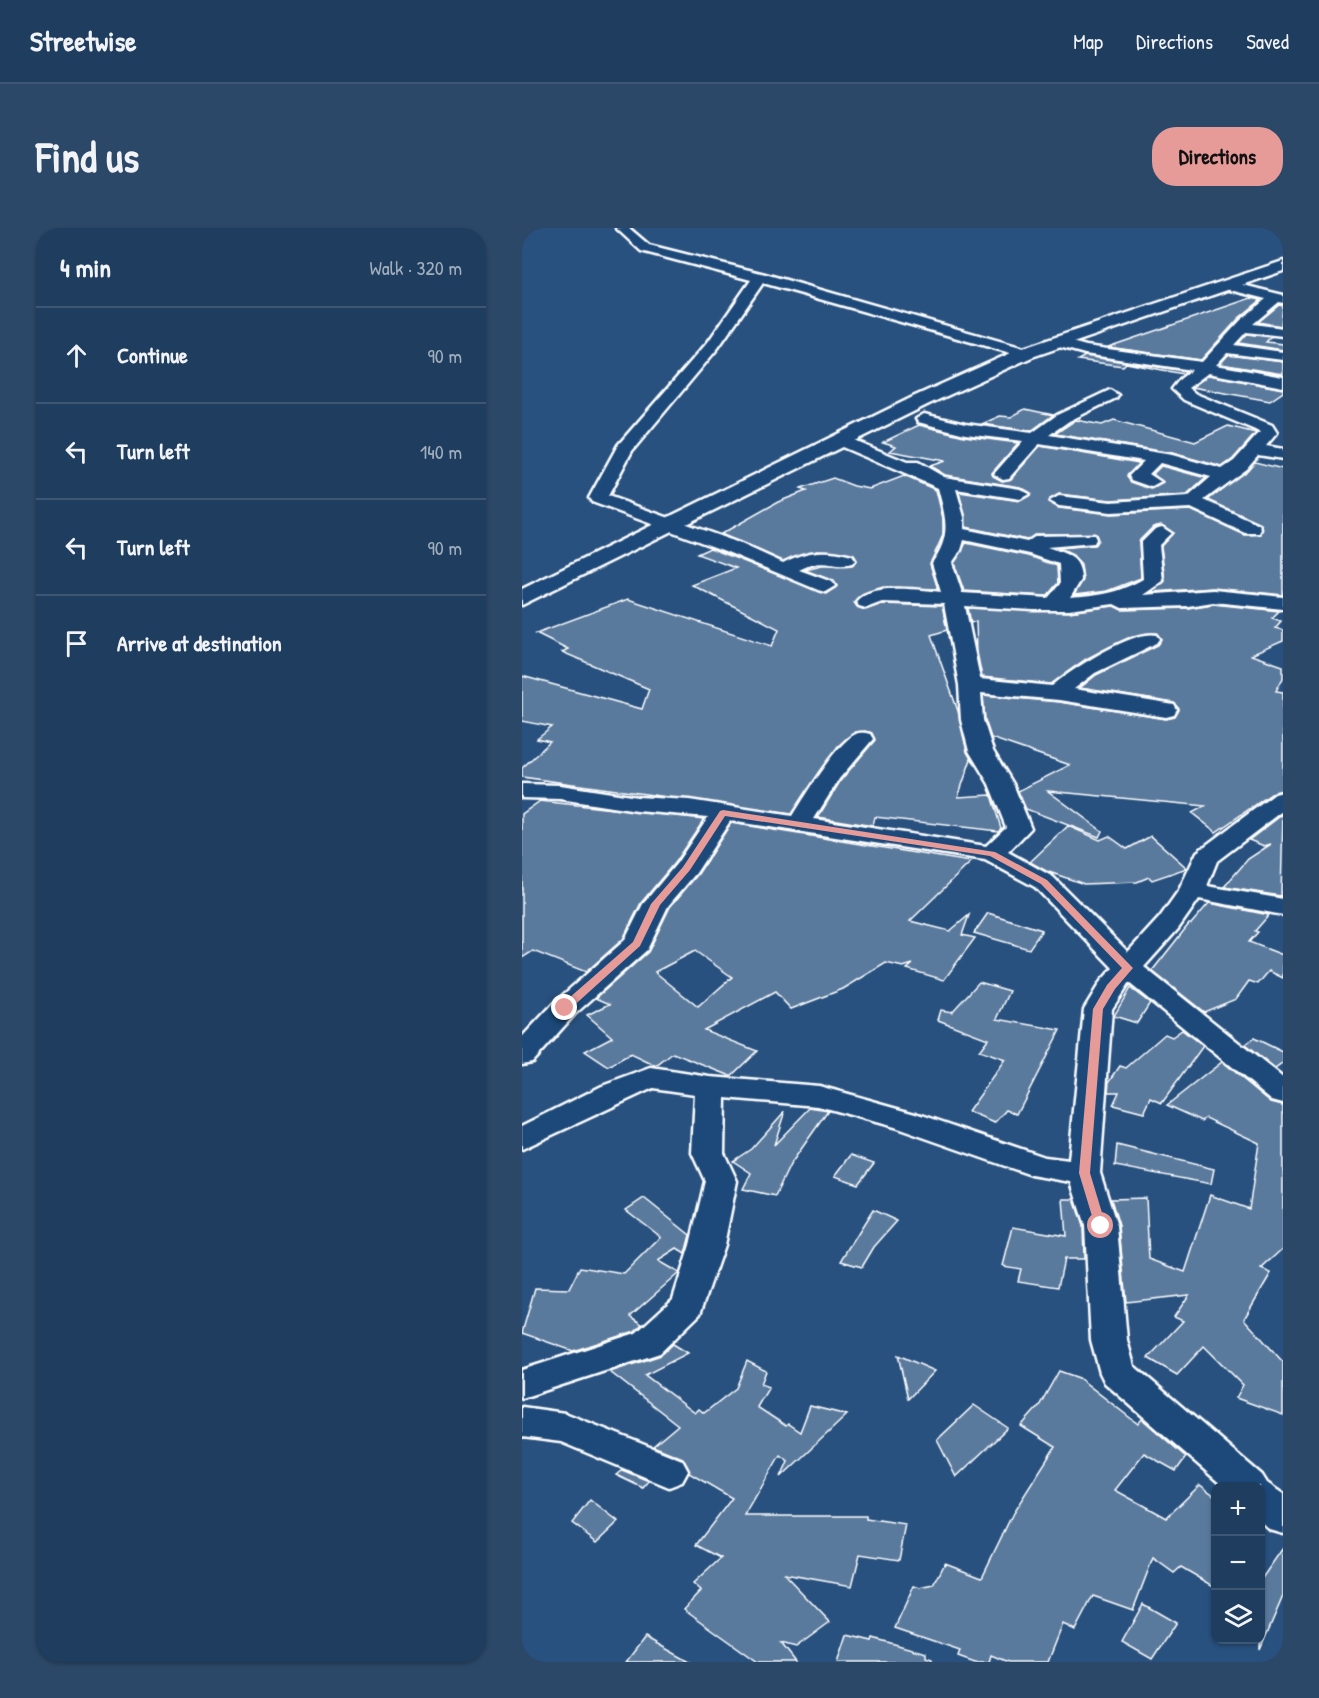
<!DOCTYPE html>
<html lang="en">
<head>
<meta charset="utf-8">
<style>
  :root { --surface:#1e3d5f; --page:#2b4868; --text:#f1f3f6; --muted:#a1aebd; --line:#3c5674; --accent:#e69b98 }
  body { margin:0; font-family:"Patrick Hand",sans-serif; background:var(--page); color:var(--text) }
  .controls { position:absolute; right:18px; bottom:18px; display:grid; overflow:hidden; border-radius:12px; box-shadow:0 2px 4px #0004 }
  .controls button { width:54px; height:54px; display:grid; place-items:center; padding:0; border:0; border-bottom:2px solid var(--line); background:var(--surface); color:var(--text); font:30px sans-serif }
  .stop { position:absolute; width:18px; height:18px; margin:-14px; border:4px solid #e69b98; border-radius:50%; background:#fff }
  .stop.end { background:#e69b98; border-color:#fff; box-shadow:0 2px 6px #0008 }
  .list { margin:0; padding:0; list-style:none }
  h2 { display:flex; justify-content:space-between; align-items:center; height:78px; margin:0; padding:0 24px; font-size:26px }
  h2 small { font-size:20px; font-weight:400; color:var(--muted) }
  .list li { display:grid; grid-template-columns:39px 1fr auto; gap:18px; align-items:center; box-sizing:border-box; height:96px; padding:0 24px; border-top:2px solid var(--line) }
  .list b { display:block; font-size:22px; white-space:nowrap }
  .list em { font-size:20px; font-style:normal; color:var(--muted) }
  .icon { flex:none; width:33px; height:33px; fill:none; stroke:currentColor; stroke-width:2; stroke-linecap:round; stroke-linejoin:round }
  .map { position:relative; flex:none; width:761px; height:1434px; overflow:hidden; border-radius:24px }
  header { display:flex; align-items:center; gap:36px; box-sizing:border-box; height:84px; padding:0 30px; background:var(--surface); border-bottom:2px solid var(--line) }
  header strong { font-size:28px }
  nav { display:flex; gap:33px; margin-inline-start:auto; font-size:21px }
  .intro { display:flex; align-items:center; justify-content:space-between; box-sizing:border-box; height:144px; padding:0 36px }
  h1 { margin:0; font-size:42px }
  .button { padding:15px 27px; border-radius:24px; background:var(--accent); color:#111; font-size:21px; font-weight:700 }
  main { display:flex; gap:36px; padding:0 36px }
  aside { flex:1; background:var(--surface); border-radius:24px; box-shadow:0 2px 4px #0004 }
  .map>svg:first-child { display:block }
  .building { fill:#5a7a9d; stroke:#fff; stroke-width:1.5; fill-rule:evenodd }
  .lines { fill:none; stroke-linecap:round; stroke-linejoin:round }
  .street-casing { stroke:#fff; stroke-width:5 }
  .secondary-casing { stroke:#fff; stroke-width:5 }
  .street { fill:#1f4a7a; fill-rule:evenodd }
  .secondary { fill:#1f4a7a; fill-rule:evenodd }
  .route { fill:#e69b98 }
</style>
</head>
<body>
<header>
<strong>Streetwise</strong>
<nav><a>Map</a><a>Directions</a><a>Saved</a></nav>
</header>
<div class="intro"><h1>Find us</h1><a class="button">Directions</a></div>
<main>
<aside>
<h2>4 min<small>Walk · 320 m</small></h2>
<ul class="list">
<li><svg class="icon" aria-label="ahead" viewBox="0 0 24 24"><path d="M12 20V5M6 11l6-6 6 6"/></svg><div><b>Continue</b></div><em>90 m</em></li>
<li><svg class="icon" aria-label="left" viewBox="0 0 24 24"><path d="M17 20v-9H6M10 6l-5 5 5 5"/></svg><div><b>Turn left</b></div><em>140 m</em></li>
<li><svg class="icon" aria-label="left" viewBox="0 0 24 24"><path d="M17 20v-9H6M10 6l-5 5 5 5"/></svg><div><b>Turn left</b></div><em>90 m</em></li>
<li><svg class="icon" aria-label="arrive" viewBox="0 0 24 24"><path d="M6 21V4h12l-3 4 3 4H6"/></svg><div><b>Arrive at destination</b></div></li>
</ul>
</aside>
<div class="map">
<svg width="761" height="1434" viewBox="0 0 761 1434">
  <rect width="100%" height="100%" fill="#28517f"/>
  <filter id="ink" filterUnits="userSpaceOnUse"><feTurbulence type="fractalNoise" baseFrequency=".0167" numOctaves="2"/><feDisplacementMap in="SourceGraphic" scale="12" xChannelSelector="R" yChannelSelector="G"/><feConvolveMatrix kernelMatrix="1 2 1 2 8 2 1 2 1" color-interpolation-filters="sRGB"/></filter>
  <g filter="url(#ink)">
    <!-- building -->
    <g class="building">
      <path d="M729 70 739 72 717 90 679 132 586 119Z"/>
      <path d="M757 77 761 78 759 98 736 94Z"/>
      <path d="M725 106 749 109 744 114 761 116V122L717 115Z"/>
      <path d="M706 127 761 134V146L698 136Z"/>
      <path d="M563 128 664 143 661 146 604 135 601 138 556 132Z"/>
      <path d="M687 147 761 161V164L748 173 670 159Z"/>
      <path d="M503 181 531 187 509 203 460 196 478 188 489 189Z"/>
      <path d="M554 192 580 197 592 192 673 214 706 198 734 205 711 231 700 239 650 225 533 206Z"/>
      <path d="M397 197 442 208 496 215 470 245 471 248 480 253 489 251 518 218 617 235 605 249 609 254 629 261 641 255 631 246 639 238 684 250 665 267 589 272 537 266 526 274 537 280 589 286 669 282 723 307 739 306V296L686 272 733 234 761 241V367L691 360 629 364 643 353 639 318 651 305 639 297 631 299 617 313 619 350 585 363 552 367 561 352 559 337 551 327 536 320 572 317 576 312 574 306H514L505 312 444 299 437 264 498 273 509 265 498 259 423 247 408 238 423 233 368 223 374 218 361 214Z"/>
      <path d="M382 248 414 262 421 290V307L408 336 416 361 361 359 340 366 332 374 335 379 343 382 360 376 420 378 425 402 409 407 436 483 445 524 449 531 436 569 469 567 479 600 476 603 353 589 351 598 296 589 319 552 353 512 350 505 343 503 333 504 316 518 269 586 0 549V540L28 514 15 511 30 499 0 493V448L120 481 127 461 40 424 46 421 14 405 106 371 250 418 257 401 170 357 214 340 175 326 188 320 304 366 315 358 312 353 283 342 300 338H330L335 332 332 327 295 322 261 333 199 306 256 274 284 263 278 261 311 250 332 258 348 261Z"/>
      <path d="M444 315 507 328 535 338 536 355 525 368 442 363 432 335Z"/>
      <path d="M691 376 757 383 750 390 759 393 753 400 761 402V413L729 427 761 438V450L754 463 761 464V562L752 564 694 604 670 585 683 578 526 563 580 603 577 609 504 581 496 563 548 537 469 510 463 492 461 467 537 474 644 491 653 489 657 481 652 475 558 460 574 447 636 417 640 411 635 405 610 408 564 431 529 456 460 449 455 424 454 393 449 395 446 380 547 384 592 378 600 382 666 380Z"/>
      <path d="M18 573 182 591 153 634 119 675 101 711 64 744 11 723 0 730V586Z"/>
      <path d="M761 586 759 668 702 659 726 631 749 616 742 618 727 612Z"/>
      <path d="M209 595 449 634 388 693 428 703 447 687 440 707 453 710 422 752 385 741 391 736 381 739 364 735 321 761 269 781 253 764 182 802 235 823 209 848 151 825 134 838 109 826 87 839 63 823 90 809 65 787 88 776 74 770 126 724 148 679 176 646ZM173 723 210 749 176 779 133 744Z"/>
      <path d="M546 598 578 612 587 608 605 621 629 608 665 640 630 652 627 649 615 654 562 656 524 643 508 634Z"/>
      <path d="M687 675 747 687 733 703 736 704 727 714 761 727V750L747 743 736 756 727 753 714 771 682 784 630 743 667 696H669Z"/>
      <path d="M466 685 520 702 507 721 452 705Z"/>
      <path d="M457 754 488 763 475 791 538 802 495 886 485 882 473 895 446 884 483 832 457 823 466 811 416 792 419 782 430 784Z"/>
      <path d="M608 760 628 775 615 795 592 788Z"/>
      <path d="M660 802 681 818 640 875 629 870 622 885 591 877 597 864H586L587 854 598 838 604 840 643 806 650 809Z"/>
      <path d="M732 810 761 824V835L753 841 723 817Z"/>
      <path d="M700 834 749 874 761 877V1021L739 1041 749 1045 722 1091 761 1134V1187L714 1170 721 1157 682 1118 655 1147 626 1130 661 1093 652 1089 667 1067 604 1074 597 998 589 971 624 970 627 1031 663 1044 688 967 727 981 737 915 684 890 680 893 645 877Z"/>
      <path d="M288 880 306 883 268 937 253 968 221 961 229 945 211 933 229 921 263 883 252 917Z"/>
      <path d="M595 917 692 941 689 956 593 938Z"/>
      <path d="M329 927 352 935 336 956 313 948Z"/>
      <path d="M122 970 168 1007 163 1026 155 1021 136 1033 157 1045 108 1088 120 1096 113 1103 51 1123 0 1105 13 1060 47 1061 58 1039 102 1046 139 1009 104 982Z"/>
      <path d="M541 971H552L561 998 562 1031H542L536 1059 496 1053 499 1041 481 1038 491 999 544 1008Z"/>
      <path d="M351 982 375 993 352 1019 340 1039 319 1033Z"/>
      <path d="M151 1116 166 1125 123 1147 173 1185 177 1181 182 1185 214 1160 225 1133 244 1143 239 1156 247 1159 235 1179 264 1198 266 1196 278 1204 288 1178 325 1187 259 1249 266 1233 258 1227 223 1288H344V1291L384 1297 377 1332 338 1326 330 1358 262 1346 308 1394 274 1419 259 1415 274 1434H236L162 1381 179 1363 171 1356 199 1330 174 1317 210 1270 167 1245 161 1230 131 1218 156 1197 88 1144 139 1127Z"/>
      <path d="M376 1127 413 1143 386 1171Z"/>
      <path d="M537 1143 557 1150 616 1196 620 1191 664 1229 654 1243 622 1225 593 1262 644 1290 678 1257 693 1268V1359L659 1339 652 1345 631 1330 611 1382 571 1368 553 1402 541 1396 526 1434H486L469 1427 467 1434H453L436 1428 438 1422 373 1400 392 1358 398 1360 412 1357 423 1335 460 1349 491 1285 533 1219 499 1198 517 1178Z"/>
      <path d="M452 1177 486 1200 434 1249 415 1212Z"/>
      <path d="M100 1242 127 1253 121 1260 94 1247Z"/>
      <path d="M68 1272 96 1294 75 1314 50 1295Z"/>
      <path d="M761 1320V1368L738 1422V1353Z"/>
      <path d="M621 1376 654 1395 630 1431 600 1414Z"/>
      <path d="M325 1407 350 1413 351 1410 404 1425V1429L410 1431V1434H316Z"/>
      <path d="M123 1409 168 1434H104Z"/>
    </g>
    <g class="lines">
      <defs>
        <g id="street">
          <path d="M94 0H107L127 17 243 46 509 122 511 125 504 129 499 128 241 55 196 120 110 223 86 268 217 315 261 335C286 322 304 321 330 328L333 332 330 336C309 341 304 328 277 342L310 354 313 358 303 364 296 362 203 323 70 274 67 270 96 217 186 114 229 52 119 23Z"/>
          <path d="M705 53 761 67V75L757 74 731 96 761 100V108L724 104 712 117 761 124V132L705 125 694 137 761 149V159L686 145 666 160 674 166 750 197 755 205 744 218 761 221V231L736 227 724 241 682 272 737 297 739 301 737 305H723L669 280 589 284 537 278 528 273 537 268 589 274 666 269 689 249 638 235 627 246 639 254 630 259 610 252 607 248 622 233 517 216 487 250 481 251 472 246 501 213 443 206 396 194 394 191 402 186 443 196 510 205 535 187 588 162 596 167 594 170 547 193 527 207 650 227 700 241 712 233 738 204 662 172 650 161 658 151 670 142 563 126 530 117 528 114 535 110 564 118 680 134 719 92 744 71 700 60V54Z"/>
          <path d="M319 207 385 234H396L422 249 498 261 507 266 498 271 434 261 442 289V301L505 314 514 308 572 307 574 311 572 315 525 319C544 326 559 328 559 352L548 370C575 368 597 365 621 351L619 315 633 301 640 299 649 305 637 317 641 353 621 367 691 362 761 369V381L691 374 666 378 600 380 592 376 547 382H511L443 378 458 451 530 458C549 442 611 401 635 407L638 411 635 415 573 445 552 461 652 477 655 482 652 487 644 489 537 472 459 465 461 492 471 523 491 556 509 600 486 624 531 649 606 724 638 689 657 662 675 624 753 566 761 564V583L695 633 685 658 761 671V687L677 671 656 701 622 739 761 850V875L750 872 607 755 590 781 578 945 595 998 605 1112 612 1138 740 1247 745 1255 761 1266V1305L747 1301 738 1293V1258H701L583 1155 578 1145 569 1112 563 998 549 954 509 947 372 899 296 878 203 870 202 925 215 953 202 1017 178 1086 138 1125 0 1170V1142L114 1105 151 1071 168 1017 183 953 170 925 173 866 131 860 0 921V898L80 858 129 840 188 849 297 858 394 885 523 929 547 932 562 781 579 753 591 740 513 659 463 632 208 593 174 645 146 678 125 722 53 786 10 834 0 836V809L33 774 103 712 121 676 155 635 186 589 115 583 38 571 0 570V556L38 557 115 569 167 572 270 588C282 569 315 514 334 506 339 504 343 505 348 506L351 511 317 551 292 591 464 618 484 599 467 556 447 523 439 492 437 457 422 376 360 374 344 380 337 378 334 374C348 354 398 362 419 364L410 335C430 307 424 291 416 260L313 216 311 212 313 208ZM442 312 508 326 537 336 538 356 526 370 440 365 430 335 439 322Z"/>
          <path d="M0 1179 43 1185 160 1232 166 1243 160 1254 147 1259 39 1214 0 1209Z"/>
        </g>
        <path id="secondary" d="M761 33V43L510 129 407 176 0 377V361L393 168 498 121Z"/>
      </defs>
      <!-- street casing -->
      <use href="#street" class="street-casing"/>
      <!-- secondary casing -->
      <use href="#secondary" class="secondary-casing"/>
      <!-- street -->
      <use href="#street" class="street"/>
      <!-- secondary -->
      <use href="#secondary" class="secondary"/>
    </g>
  </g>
  <!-- route -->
  <path class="route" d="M201 582 473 624 525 652 609 738 611 740 593 761 581 781 568 945 584 998 583 1000H574L573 998 557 945 571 781 585 757 600 740 519 656 468 628 203 588 168 642 138 677 118 718 47 782H39V777L111 714 129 676 161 639 198 583Z"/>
</svg>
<div class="controls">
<button>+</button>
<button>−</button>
<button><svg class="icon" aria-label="layers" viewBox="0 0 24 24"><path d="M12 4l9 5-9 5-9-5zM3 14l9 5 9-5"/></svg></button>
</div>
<div class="stop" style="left:579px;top:998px"></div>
<div class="stop end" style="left:43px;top:780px"></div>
</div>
</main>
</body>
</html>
